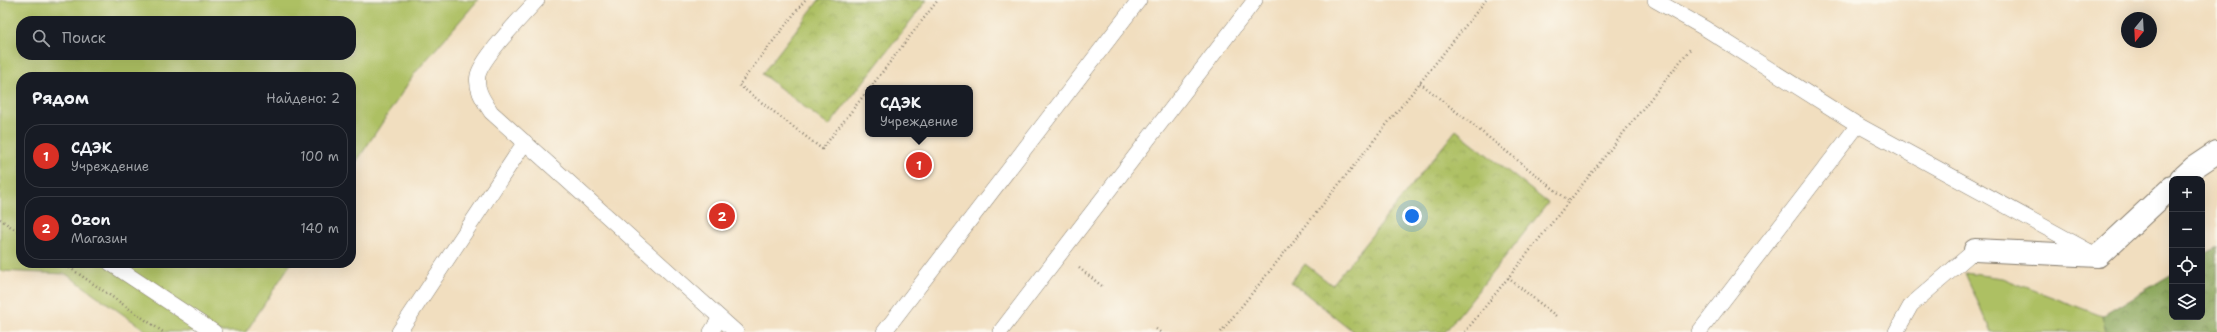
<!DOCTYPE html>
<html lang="ru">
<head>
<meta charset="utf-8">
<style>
  :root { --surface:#171b24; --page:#242831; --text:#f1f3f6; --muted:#9ea1a6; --line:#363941; --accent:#d93025 }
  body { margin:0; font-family:"Shantell Sans",sans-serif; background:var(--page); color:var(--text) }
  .controls { position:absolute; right:12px; bottom:12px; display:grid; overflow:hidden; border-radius:8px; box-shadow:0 4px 16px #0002 }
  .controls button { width:36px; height:36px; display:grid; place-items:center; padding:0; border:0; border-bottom:1px solid var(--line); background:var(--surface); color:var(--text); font:20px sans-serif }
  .compass { position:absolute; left:2121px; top:12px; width:36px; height:36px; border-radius:50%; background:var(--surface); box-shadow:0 4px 16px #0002; rotate:198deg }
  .you { position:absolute; left:1412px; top:216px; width:14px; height:14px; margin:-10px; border:3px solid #fff; border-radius:50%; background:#1a73e8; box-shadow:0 0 0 6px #1a73e833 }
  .badge { display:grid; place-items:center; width:26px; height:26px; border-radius:50%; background:var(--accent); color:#fff; font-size:13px; font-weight:700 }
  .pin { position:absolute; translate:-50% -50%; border:2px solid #fff; box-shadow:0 1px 4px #0006 }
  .popup { position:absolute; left:865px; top:85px; width:108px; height:52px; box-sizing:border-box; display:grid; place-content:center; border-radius:8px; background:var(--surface); filter:drop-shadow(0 1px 3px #0005); font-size:13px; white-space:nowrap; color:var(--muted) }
  .popup b { font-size:15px; color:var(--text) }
  .popup::after { content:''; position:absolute; left:50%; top:100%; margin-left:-8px; border:8px solid transparent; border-top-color:var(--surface) }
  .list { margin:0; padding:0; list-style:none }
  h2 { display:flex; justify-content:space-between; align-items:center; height:52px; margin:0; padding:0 16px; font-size:17px }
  h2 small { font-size:13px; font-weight:400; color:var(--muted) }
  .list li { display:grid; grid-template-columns:26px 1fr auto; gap:12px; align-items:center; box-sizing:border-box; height:64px; margin:0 8px 8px; padding:0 8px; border:1px solid var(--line); border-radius:16px }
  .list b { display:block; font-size:15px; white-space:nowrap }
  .list p { margin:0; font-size:13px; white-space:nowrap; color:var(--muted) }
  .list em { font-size:13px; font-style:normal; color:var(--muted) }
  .icon { flex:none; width:22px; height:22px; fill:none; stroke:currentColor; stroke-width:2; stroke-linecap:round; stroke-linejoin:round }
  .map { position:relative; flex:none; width:2217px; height:332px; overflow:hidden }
  .search { position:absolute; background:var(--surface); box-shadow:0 4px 16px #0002; left:16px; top:16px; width:340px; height:44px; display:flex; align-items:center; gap:10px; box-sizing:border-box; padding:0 14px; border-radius:16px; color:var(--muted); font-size:15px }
  .panel { position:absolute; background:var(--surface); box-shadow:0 4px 16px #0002; left:16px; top:72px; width:340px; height:196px; border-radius:16px }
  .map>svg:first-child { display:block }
  .green { fill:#adc064; stroke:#646e40; fill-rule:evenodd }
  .forest { fill:url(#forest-crowns); stroke:#53613b }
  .park { fill:url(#park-crowns); stroke:#646e40 }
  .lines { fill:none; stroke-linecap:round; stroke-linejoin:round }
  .service-casing { stroke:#867d6e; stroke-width:16 }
  .minor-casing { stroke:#867d6e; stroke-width:24 }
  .path { stroke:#867d6e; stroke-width:2.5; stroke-dasharray:1 3; stroke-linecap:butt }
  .service { stroke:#fff; stroke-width:15 }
  .minor { stroke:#fff; stroke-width:22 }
</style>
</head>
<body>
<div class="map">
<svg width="2217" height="332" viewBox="0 0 2217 332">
  <defs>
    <pattern id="forest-crowns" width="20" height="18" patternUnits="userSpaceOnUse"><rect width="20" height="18" fill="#8aa65a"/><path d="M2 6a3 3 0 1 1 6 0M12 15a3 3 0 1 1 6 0" fill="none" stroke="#70864a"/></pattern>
    <pattern id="park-crowns" width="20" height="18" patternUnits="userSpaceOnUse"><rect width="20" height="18" fill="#adc064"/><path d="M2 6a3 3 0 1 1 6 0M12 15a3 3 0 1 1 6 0" fill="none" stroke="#94a456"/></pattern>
  </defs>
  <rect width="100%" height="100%" fill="#fbf7ec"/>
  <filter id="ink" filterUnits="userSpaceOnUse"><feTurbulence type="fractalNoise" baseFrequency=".025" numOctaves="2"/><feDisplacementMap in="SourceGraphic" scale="8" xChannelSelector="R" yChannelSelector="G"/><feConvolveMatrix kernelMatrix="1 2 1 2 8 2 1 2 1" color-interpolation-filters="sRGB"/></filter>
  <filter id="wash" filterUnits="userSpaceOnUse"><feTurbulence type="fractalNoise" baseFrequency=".012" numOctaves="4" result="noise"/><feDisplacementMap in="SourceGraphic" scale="16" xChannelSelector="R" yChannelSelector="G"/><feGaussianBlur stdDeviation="0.9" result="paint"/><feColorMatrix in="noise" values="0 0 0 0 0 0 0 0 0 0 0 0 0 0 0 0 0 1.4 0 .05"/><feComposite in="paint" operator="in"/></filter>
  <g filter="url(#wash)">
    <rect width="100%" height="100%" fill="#f1debf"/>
    <!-- green -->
    <g class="green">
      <path d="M0 0H478L415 73 351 170V77H21V263H291L246 332H148L66 274 0 271ZM21 21H351V55H21Z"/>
      <path d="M1965 273 2002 278 2102 316 2106 332H1991Z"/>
    </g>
    <!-- forest -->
    <path class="forest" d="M2217 247V332H2106L2102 316 2172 274V317H2202V256Z"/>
    <!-- park -->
    <g class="park">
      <path d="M819 0H927L829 126 762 74Z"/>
      <path d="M1456 130 1548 203 1445 332H1354L1291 282 1305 264 1332 285Z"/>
    </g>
  </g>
  <g filter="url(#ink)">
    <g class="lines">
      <defs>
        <g id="service">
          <path d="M537 0C522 17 483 56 478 75 475 89 484 101 491 112L736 332"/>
          <path d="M1655 0 1706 29 1858 125 2094 254"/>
          <path d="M110 263 214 332"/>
          <path d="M399 332 525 142"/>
          <path d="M711 332 720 318"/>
          <path d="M884 332 1139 0"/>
          <path d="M1000 332 1255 0"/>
          <path d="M1699 332 1858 125"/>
          <path d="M1896 332 1911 305 1975 250"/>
        </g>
        <g id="minor">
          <path d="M2181 179 2193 168 2217 152"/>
          <path d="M1975 250 2098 256 2172 187"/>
        </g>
      </defs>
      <!-- service casing -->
      <use href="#service" class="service-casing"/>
      <!-- minor casing -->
      <use href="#minor" class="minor-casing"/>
      <!-- path -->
      <g class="path">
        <path d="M805 0 739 85 822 149 868 90"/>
        <path d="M1420 83 1569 201"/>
        <path d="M870 88 938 0"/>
        <path d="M0 219 21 234"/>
        <path d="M63 263 163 332"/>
        <path d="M1079 268 1102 286"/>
        <path d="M1508 278 1556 316"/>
        <path d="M1156 329 1160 332"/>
        <path d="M1221 332 1486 0"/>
        <path d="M1465 332 1691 48"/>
      </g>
      <!-- service -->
      <use href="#service" class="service"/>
      <!-- minor -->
      <use href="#minor" class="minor"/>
    </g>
  </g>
</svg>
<div class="controls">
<button>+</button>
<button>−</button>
<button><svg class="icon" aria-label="locate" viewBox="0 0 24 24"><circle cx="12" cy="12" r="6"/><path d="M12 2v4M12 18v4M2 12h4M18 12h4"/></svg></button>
<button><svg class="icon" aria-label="layers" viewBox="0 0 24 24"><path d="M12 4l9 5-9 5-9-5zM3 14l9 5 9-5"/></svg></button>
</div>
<svg class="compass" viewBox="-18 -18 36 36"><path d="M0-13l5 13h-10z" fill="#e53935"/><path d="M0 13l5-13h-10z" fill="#9ea1a6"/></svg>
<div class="you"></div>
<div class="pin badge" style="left:919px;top:165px">1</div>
<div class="popup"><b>СДЭК</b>Учреждение</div>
<div class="pin badge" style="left:722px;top:216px">2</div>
<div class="search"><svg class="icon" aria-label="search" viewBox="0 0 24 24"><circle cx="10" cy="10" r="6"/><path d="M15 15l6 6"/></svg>Поиск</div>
<section class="panel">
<h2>Рядом<small>Найдено: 2</small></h2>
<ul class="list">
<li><span class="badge">1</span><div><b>СДЭК</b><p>Учреждение</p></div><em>100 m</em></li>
<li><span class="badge">2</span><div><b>Ozon</b><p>Магазин</p></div><em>140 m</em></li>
</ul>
</section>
</div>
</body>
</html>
